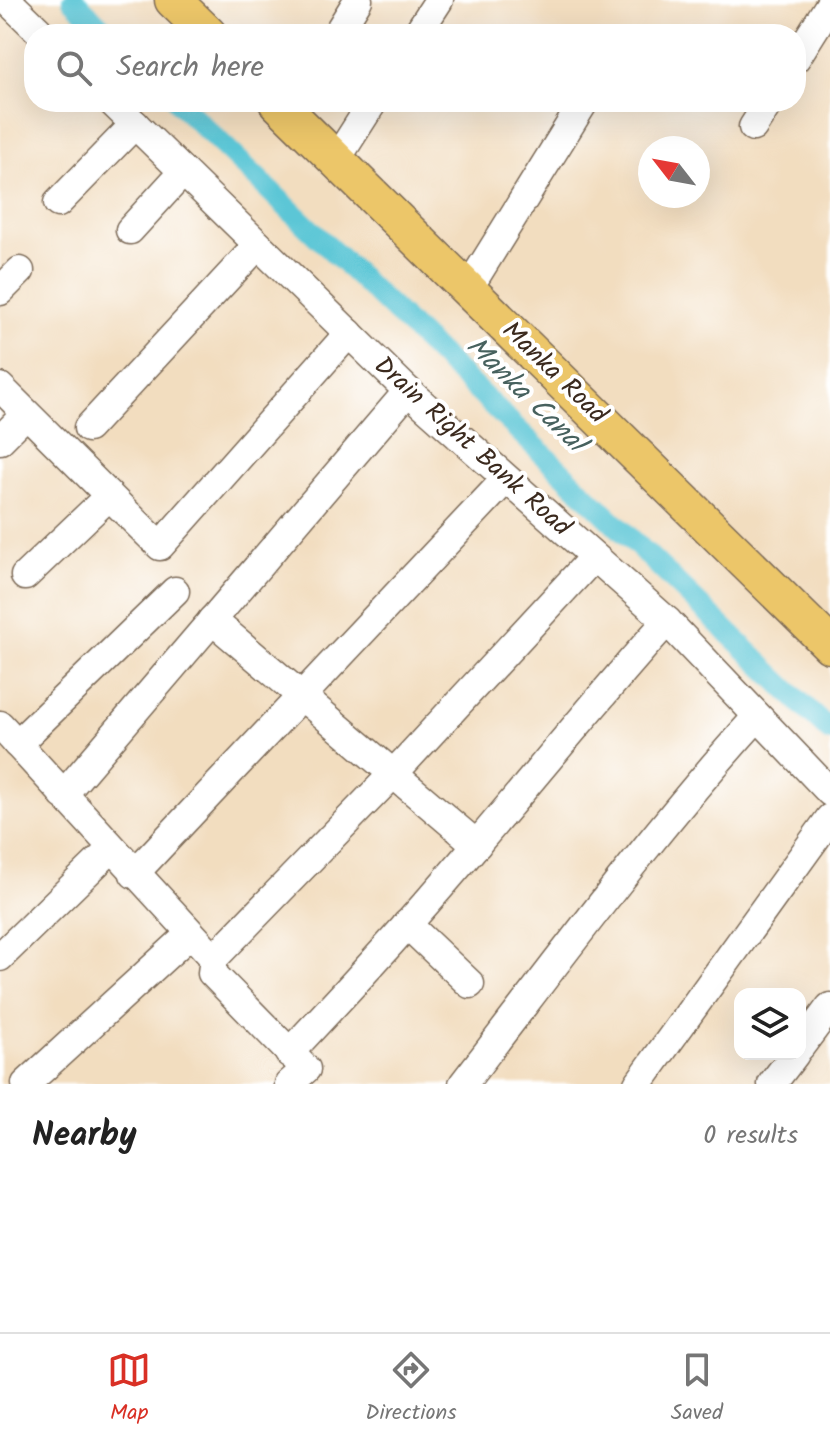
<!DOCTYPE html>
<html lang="en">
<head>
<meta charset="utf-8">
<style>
  :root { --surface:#fff; --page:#f2f2f2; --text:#222; --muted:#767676; --line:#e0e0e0; --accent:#d93025 }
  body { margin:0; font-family:Kalam,sans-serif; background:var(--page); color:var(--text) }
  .controls { position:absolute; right:24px; bottom:24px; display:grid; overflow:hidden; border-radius:16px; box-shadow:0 8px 32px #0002 }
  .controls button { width:72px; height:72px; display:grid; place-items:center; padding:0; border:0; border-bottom:2px solid var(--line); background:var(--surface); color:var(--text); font:40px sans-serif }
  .compass { position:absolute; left:638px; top:136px; width:72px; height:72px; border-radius:50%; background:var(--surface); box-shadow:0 8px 32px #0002; rotate:301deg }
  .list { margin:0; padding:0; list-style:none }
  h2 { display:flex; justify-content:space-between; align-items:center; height:104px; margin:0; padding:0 32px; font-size:34px }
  h2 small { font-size:26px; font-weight:400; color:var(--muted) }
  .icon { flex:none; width:44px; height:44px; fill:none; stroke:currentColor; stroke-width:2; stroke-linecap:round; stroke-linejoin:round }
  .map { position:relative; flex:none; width:830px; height:1084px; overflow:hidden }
  .search { position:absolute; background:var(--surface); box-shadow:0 8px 32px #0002; left:24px; right:24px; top:24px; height:88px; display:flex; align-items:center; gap:20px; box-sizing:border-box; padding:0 28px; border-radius:32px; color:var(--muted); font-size:30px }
  .sheet { height:248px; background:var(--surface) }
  nav { display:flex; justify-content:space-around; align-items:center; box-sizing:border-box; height:112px; border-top:2px solid var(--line); background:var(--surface); font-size:22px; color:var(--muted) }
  nav a { display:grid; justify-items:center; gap:4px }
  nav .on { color:var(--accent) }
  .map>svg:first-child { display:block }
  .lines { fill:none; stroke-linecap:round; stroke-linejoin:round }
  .canal { stroke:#5cc6d6; stroke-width:22 }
  .minor-casing { stroke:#7b6956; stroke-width:31 }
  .major-casing { stroke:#7b6956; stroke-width:39 }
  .minor { stroke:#fff; stroke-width:28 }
  .major { stroke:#ecc669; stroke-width:36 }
  .labels { text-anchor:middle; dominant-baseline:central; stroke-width:8; stroke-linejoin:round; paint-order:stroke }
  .street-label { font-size:26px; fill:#3b2a1e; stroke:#fff }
  .water-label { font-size:28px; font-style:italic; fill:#47615e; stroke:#fff }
</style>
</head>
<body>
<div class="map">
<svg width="830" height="1084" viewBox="0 0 830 1084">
  <rect width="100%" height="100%" fill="#fff"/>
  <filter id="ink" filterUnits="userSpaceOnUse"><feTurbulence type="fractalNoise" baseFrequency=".0125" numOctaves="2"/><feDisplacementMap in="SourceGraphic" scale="16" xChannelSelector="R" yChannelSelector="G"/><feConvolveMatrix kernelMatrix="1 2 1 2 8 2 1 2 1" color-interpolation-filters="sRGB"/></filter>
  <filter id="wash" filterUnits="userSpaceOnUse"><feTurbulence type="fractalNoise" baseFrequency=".006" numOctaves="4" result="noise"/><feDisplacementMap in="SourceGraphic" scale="32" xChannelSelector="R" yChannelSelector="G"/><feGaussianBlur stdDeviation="1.8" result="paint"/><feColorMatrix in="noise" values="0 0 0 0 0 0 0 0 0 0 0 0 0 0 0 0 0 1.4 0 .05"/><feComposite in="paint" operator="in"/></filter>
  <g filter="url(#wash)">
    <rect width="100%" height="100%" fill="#f2ddbf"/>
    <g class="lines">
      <!-- canal -->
      <g class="canal">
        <path d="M73 0 108 34"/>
        <path d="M178 102 830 731"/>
      </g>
    </g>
  </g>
  <g filter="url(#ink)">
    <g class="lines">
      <defs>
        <g id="minor">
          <path d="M7 0 42 34"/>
          <path d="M337 34 358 0"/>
          <path d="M417 34 439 0"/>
          <path d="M796 58 830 4"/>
          <path d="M112 102 408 391 667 621 830 792"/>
          <path d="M753 127 769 102"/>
          <path d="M336 160 373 102"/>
          <path d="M58 203 135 124"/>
          <path d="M130 230 183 172"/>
          <path d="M468 289 584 102"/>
          <path d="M0 291 20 271"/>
          <path d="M0 387 160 546 349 333"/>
          <path d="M88 428 258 245"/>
          <path d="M0 440 26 414"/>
          <path d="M25 576 109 496"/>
          <path d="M212 620 477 845"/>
          <path d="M0 725 214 958"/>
          <path d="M17 744 175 591"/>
          <path d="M63 795 408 391"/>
          <path d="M134 874 506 479"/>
          <path d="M407 924 470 984"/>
          <path d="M0 957 111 849"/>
          <path d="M800 1047 830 1007"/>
          <path d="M289 1053C353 985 417 916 477 844 540 770 601 694 667 621"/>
          <path d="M26 1084 190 934"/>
          <path d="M289 1084 306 1069 212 973 214 958 394 773 593 558"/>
          <path d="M463 1084C559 960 651 834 756 718"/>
          <path d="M638 1084 830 818"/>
          <path d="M772 1084 795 1054"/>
        </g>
        <g id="major">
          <path d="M173 0 208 34"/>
          <path d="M277 102 830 645"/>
        </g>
      </defs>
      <!-- minor casing -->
      <use href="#minor" class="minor-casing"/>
      <!-- major casing -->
      <use href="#major" class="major-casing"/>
      <!-- minor -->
      <use href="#minor" class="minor"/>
      <!-- major -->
      <use href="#major" class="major"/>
    </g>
  </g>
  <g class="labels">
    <!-- street labels -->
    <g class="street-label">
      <text transform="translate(554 373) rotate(44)">Manka Road</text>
      <text transform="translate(472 447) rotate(42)">Drain Right Bank Road</text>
    </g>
    <!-- water labels -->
    <g class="water-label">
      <text transform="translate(525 395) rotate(44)">Manka Canal</text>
    </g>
  </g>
</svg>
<div class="controls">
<button><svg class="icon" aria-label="layers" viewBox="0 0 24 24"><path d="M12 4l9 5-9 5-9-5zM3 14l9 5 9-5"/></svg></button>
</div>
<svg class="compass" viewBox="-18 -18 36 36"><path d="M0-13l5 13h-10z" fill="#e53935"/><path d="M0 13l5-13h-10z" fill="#767676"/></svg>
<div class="search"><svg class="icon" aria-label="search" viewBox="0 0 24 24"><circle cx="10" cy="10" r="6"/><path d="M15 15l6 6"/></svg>Search here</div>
</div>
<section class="sheet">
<h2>Nearby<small>0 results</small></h2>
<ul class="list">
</ul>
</section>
<nav>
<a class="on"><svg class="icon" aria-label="map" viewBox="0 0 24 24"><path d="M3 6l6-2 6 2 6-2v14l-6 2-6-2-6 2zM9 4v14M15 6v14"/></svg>Map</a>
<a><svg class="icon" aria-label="directions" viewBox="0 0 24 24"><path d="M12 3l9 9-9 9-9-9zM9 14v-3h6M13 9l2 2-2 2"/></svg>Directions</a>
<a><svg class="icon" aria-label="saved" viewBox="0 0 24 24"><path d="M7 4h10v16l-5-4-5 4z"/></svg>Saved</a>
</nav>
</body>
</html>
